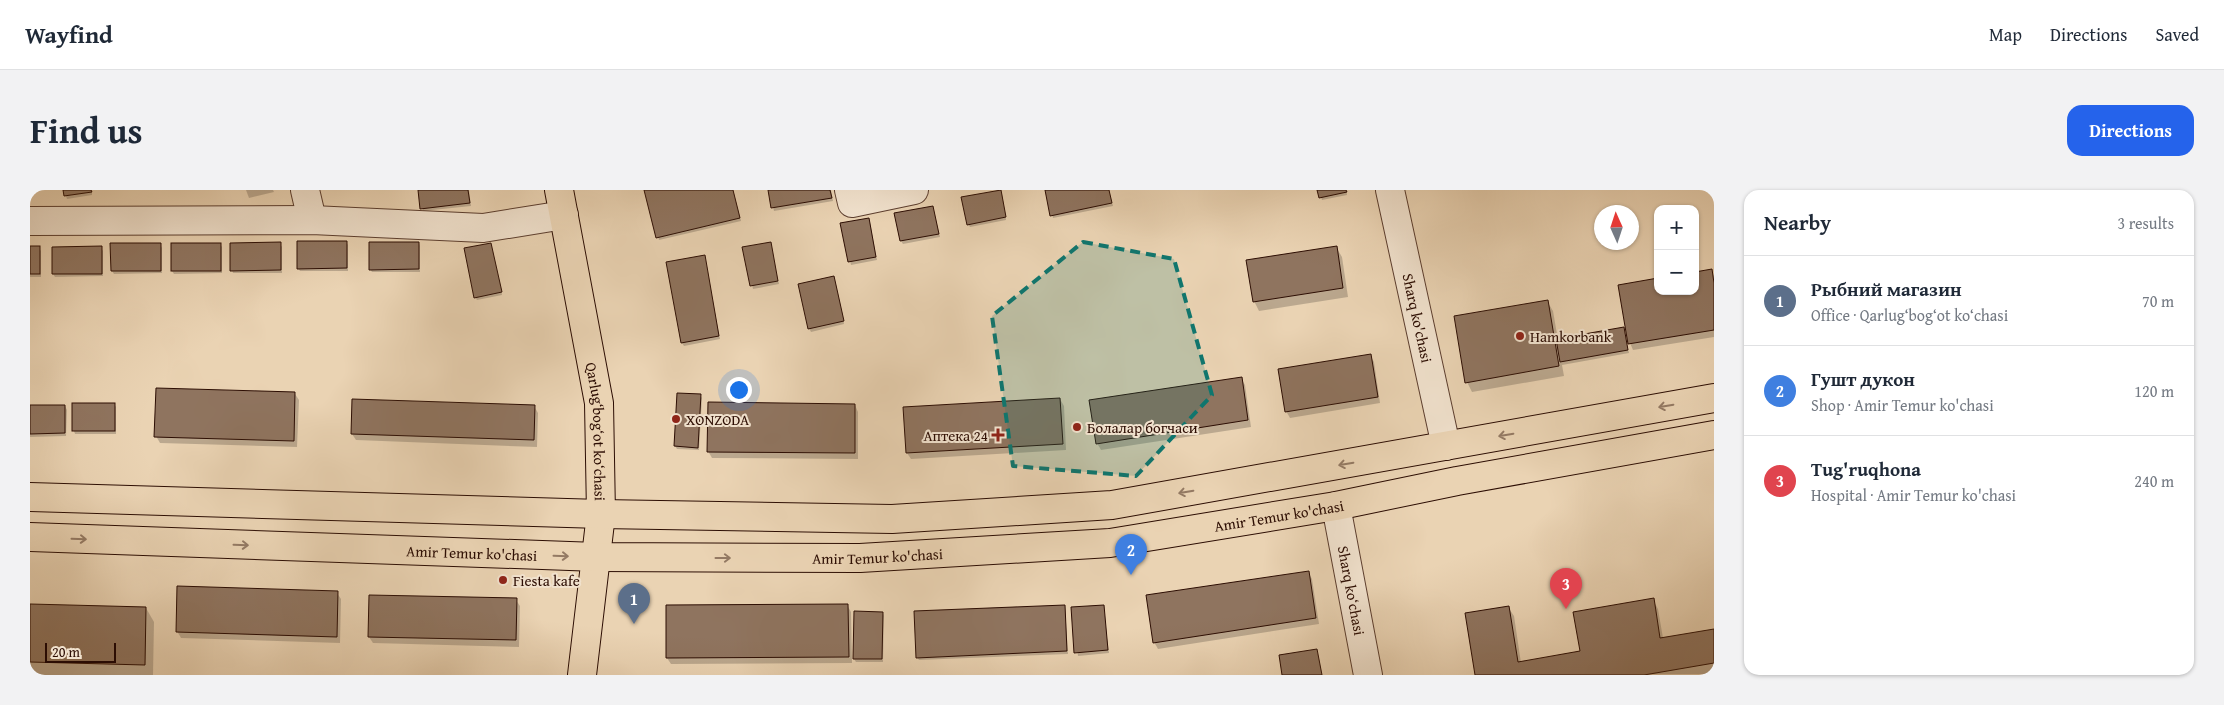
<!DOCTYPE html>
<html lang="en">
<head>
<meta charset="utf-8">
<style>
  :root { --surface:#fff; --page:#f2f2f3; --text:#1f2937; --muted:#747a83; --line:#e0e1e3; --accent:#2563eb }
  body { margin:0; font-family:"Gentium Book Plus",serif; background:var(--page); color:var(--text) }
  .controls { position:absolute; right:15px; top:15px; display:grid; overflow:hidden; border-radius:10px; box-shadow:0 1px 4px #0004 }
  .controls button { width:45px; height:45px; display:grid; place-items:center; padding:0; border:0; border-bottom:1px solid var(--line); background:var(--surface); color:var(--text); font:25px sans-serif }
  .compass { position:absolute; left:1564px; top:15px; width:45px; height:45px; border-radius:50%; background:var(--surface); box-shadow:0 1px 4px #0004; rotate:357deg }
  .scale { position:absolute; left:15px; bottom:12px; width:71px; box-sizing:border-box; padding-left:5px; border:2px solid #2c0d03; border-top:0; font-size:14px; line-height:18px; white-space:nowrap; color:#2c0d03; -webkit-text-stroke:4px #f1e2ce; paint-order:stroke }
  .you { position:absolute; left:708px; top:199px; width:18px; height:18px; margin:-12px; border:4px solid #fff; border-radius:50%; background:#1a73e8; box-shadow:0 0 0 8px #1a73e833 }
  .badge { display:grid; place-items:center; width:32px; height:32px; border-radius:50%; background:var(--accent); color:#fff; font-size:16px; font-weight:700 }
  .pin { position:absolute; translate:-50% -41px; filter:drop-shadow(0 1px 2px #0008) }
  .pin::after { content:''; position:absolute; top:26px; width:18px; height:15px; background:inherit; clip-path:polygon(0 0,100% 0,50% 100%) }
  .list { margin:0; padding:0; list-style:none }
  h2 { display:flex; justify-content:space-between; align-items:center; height:65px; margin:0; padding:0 20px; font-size:21px }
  h2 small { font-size:16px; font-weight:400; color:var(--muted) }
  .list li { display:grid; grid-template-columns:32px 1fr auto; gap:15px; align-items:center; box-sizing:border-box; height:90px; padding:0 20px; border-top:1px solid var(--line) }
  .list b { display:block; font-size:19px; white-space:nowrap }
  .list p { margin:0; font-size:16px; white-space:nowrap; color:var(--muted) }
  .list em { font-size:16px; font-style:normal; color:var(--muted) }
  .map { position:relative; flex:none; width:1684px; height:485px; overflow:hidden; border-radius:15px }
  header { display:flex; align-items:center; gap:30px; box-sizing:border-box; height:70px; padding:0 25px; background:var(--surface); border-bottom:1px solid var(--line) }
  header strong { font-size:24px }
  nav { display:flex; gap:28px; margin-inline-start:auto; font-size:18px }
  .intro { display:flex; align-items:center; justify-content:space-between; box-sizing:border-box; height:120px; padding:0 30px }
  h1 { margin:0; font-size:35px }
  .button { padding:12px 22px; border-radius:15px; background:var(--accent); color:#fff; font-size:18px; font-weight:700 }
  main { display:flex; gap:30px; padding:0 30px }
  aside { flex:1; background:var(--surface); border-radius:15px; box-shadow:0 1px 4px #0004 }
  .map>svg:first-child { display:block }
  .shadow { fill:#0003 }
  .building { fill:#8f745f; stroke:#2c0d03 }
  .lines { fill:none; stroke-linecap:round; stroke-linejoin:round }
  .minor-casing { stroke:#5c3e2f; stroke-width:30 }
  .major-casing { stroke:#2c0d03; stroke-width:30 }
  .minor { stroke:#f1e2ce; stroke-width:28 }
  .major { stroke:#ead3b3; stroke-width:28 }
  .oneway { stroke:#947a64 }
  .marked { fill:#0f766e; fill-opacity:0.2; stroke:#0f766e; stroke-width:4; stroke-dasharray:10 6; stroke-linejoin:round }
  .poi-dot { fill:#8f2418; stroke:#f1e2ce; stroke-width:2 }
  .labels { text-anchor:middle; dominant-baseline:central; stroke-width:4; stroke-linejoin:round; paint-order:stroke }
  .street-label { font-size:15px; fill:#2c0d03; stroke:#f1e2ce }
  .poi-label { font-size:15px; fill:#2c0d03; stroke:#f1e2ce; text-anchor:start }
</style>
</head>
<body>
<header>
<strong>Wayfind</strong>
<nav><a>Map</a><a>Directions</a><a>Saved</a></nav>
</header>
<div class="intro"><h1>Find us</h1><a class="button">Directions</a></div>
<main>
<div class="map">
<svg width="1684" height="485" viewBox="0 0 1684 485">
  <rect width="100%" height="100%" fill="#ead3b3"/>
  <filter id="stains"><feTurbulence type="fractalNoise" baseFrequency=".004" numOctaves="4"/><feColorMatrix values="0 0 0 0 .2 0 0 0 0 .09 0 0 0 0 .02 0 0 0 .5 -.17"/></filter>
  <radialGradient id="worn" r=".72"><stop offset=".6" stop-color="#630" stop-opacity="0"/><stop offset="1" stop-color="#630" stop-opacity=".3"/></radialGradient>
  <!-- shadow -->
  <g class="shadow">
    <path d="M34 0H62V5L37 9Z"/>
    <path d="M216 0H243L244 2 219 8Z"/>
    <path d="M389 0H439L441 16 393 21Z"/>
    <path d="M616 0H703L711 31 629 50Z"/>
    <path d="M739 0H801L803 11 744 21Z"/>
    <path d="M1016 0H1079L1083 16 1023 28Z"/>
    <path d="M1288 0H1316L1317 5 1292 10Z"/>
    <path d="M972 4 976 30 940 37 938 34Z"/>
    <path d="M903 17 910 47 873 54 871 51Z"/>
    <path d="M840 32 847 70 821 75 812 34Z"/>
    <path d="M316 52 318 55V81H270L268 78Z"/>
    <path d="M389 53 390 56V82H342L340 79Z"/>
    <path d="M740 53 749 94 723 99 714 58Z"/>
    <path d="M130 54 132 58V83L84 84 82 81Z"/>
    <path d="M190 54 192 57V83L144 84 142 81Z"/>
    <path d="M250 54 252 57V83H203L202 80Z"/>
    <path d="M461 54 472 105 447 110 445 107Z"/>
    <path d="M1306 57 1312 67 1318 107 1229 121 1224 111Z"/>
    <path d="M0 58H9L11 61V87H0Z"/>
    <path d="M71 58 73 61V86L25 87 23 84Z"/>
    <path d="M674 66 690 149 654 156 652 153Z"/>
    <path d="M1681 81 1684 86V147L1603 160 1600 153 1628 101H1665Z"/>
    <path d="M805 90 814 134 781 142 779 138Z"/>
    <path d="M1517 111 1523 121 1528 150 1593 139 1599 163 1532 175 1534 186 1442 202 1437 192Z"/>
    <path d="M1340 165 1344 172 1350 213 1260 228 1256 221Z"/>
    <path d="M1211 188 1215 195 1221 237 1071 260 1067 253Z"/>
    <path d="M265 204 269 210 267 257 130 253 126 246Z"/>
    <path d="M670 205 672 208 669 260 647 259 645 256Z"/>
    <path d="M1030 209 1034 216 1036 260 881 269 877 263Z"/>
    <path d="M84 214 86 217V244H45L44 241Z"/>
    <path d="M825 215 828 222V269L682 268 678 261Z"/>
    <path d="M35 216 37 220 36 246 0 247V217Z"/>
    <path d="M504 216 508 223 507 257 326 250 322 244Z"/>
    <path d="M1278 382 1282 389 1289 434 1128 459 1124 452Z"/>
    <path d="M307 403 311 409 310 453 151 448 147 441Z"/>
    <path d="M486 410 490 416 489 457 343 453 339 447Z"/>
    <path d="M1623 410 1628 419 1633 448 1684 440V484L1446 485 1478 417 1484 426 1491 473 1551 463Z"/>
    <path d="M0 415 116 418 124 432 123 485H0Z"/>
    <path d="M817 415 821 422 822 473 641 474 637 468Z"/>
    <path d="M1035 416 1038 464 889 470 887 467Z"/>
    <path d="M1073 416 1079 463 1048 466 1042 419Z"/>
    <path d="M853 423 854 426 853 472H826L824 469Z"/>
  </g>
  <!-- building -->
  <g class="building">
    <path d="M33 0H61L62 2 34 6Z"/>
    <path d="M388 0H438L440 13 390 19Z"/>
    <path d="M614 0H703L710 28 626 48Z"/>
    <path d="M738 0H800L802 8 741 18Z"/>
    <path d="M971 0 976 27 937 35 931 7Z"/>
    <path d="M1015 0H1079L1082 13 1020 26Z"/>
    <path d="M1287 0H1316L1317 2 1289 8Z"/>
    <path d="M903 16 909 44 870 51 864 23Z"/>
    <path d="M839 28 846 67 818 72 810 33Z"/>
    <path d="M267 51H317V78L267 79Z"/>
    <path d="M251 52V80L200 81V53Z"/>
    <path d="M339 52H389V79L339 80Z"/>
    <path d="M741 52 748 91 720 96 712 57Z"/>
    <path d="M80 53H131V81H81Z"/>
    <rect x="141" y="53" width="50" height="28"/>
    <path d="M461 53 472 102 444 108 434 58Z"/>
    <rect x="0" y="56" width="10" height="28"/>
    <path d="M72 56V84H22V57Z"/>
    <path d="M1307 56 1313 98 1223 112 1216 70Z"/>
    <path d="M675 65 689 146 651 153 636 72Z"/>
    <path d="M1682 79 1684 93V140L1598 154 1588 95 1628 88V101H1665V82Z"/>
    <path d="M804 86 814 131 778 139 768 94Z"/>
    <path d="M1518 110 1529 176 1435 193 1424 126Z"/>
    <path d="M1594 137 1598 160 1530 172 1526 149Z"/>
    <path d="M1341 164 1348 207 1255 222 1248 179Z"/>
    <path d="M1212 187 1218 230 1066 254 1059 210Z"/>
    <path d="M126 198 265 202 264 251 124 247Z"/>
    <path d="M647 203 671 204 668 258 644 256Z"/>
    <path d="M1030 208 1033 254 876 263 873 217Z"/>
    <path d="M322 209 505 215 504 250 321 244Z"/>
    <path d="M678 212 825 214V263L677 262Z"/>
    <rect x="42" y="213" width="43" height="28"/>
    <path d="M0 215H35V243L0 244Z"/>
    <path d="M1279 381 1286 428 1123 453 1116 405Z"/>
    <path d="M147 396 308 401 307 447 146 442Z"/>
    <path d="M339 405 487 408 486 450 338 447Z"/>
    <path d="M1624 408 1630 448 1684 439V473L1614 485H1445L1435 423 1479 416 1488 472 1550 461 1543 422Z"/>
    <path d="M0 414 116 417 115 475 0 472Z"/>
    <path d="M818 414 819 467 636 468V415Z"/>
    <path d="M1035 415 1037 461 886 468 884 421Z"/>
    <path d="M1074 415 1078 460 1044 463 1041 417Z"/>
    <path d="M824 421 853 422 852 469H823Z"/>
    <path d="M1287 459 1292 485H1252L1249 465Z"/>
  </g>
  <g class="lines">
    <defs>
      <g id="minor">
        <path d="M275 0 282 30"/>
        <path d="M819 0 822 13 884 0"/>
        <path id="s1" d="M1360 0 1416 256"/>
        <path d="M0 31 282 30 453 38 534 25"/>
        <path id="s2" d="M1306 316 1338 485"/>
      </g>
      <g id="major">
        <path id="s3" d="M529 0 569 213 571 324 552 485"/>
        <path d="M0 307 571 324 862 329 1082 315 1684 208"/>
        <path id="s4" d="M0 347 567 367 830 368 1080 353 1306 316 1427 291 1684 245"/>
      </g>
    </defs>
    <!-- minor casing -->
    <use href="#minor" class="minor-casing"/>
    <!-- major casing -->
    <use href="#major" class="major-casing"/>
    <!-- minor -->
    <use href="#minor" class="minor"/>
    <!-- major -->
    <use href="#major" class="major"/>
  </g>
  <!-- one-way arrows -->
  <defs><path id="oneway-shaft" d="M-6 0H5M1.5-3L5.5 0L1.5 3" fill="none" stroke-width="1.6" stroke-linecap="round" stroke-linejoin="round" transform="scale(1.25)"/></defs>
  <g class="oneway">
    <use href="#oneway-shaft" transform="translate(1636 216) rotate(170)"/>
    <use href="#oneway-shaft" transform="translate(1476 245) rotate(170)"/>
    <use href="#oneway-shaft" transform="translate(1316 274) rotate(170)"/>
    <use href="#oneway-shaft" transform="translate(1156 302) rotate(170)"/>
    <use href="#oneway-shaft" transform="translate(49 349) rotate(2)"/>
    <use href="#oneway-shaft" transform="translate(211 355) rotate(2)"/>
    <use href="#oneway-shaft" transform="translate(531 366) rotate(2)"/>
    <use href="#oneway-shaft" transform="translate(693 368)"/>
  </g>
  <!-- marked area -->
  <path class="marked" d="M1053 52 1144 69 1182 205 1106 286 983 276 962 126Z"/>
  <!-- markers -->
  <g class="poi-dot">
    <circle cx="1490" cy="146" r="5"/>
    <circle cx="646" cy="229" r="5"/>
    <circle cx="1047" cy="237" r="5"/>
    <path d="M965.5 237.5h5v5h5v5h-5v5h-5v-5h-5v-5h5z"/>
    <circle cx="473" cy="390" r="5"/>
  </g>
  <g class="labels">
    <!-- street labels -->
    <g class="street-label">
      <text stroke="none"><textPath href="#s1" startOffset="131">Sharq ko'chasi</textPath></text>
      <text stroke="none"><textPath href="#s3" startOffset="245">Qarlug‘bog‘ot ko‘chasi</textPath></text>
      <text stroke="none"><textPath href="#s4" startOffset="1252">Amir Temur ko'chasi</textPath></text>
      <text stroke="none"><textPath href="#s4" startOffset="442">Amir Temur ko'chasi</textPath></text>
      <text stroke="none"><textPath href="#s4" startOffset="848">Amir Temur ko'chasi</textPath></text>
      <text stroke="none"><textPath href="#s2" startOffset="86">Sharq ko‘chasi</textPath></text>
    </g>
    <!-- poi labels -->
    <g class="poi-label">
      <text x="1500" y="146">Hamkorbank</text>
      <text x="656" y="229">XONZODA</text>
      <text x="1057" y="237">Болалар богчаси</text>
      <text x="958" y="245" text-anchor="end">Аптека 24</text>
      <text x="483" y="390">Fiesta kafe</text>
    </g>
  </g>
  <rect width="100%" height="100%" filter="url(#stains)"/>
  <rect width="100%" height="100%" fill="url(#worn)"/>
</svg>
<div class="controls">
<button>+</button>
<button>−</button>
</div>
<svg class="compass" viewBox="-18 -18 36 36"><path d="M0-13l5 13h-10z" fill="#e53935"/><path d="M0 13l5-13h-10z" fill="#747a83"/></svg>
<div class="scale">20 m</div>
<div class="you"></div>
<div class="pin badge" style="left:604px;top:434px;background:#5c6f8a">1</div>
<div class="pin badge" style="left:1101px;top:385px;background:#3f7fe0">2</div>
<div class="pin badge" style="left:1536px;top:419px;background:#e0444e">3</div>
</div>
<aside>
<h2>Nearby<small>3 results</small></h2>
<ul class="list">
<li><span class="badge" style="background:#5c6f8a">1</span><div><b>Рыбний магазин</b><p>Office · Qarlug‘bog‘ot ko‘chasi</p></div><em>70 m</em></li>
<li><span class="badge" style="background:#3f7fe0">2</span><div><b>Гушт дукон</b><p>Shop · Amir Temur ko'chasi</p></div><em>120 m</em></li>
<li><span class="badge" style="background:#e0444e">3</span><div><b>Tug'ruqhona</b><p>Hospital · Amir Temur ko'chasi</p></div><em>240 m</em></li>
</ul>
</aside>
</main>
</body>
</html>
